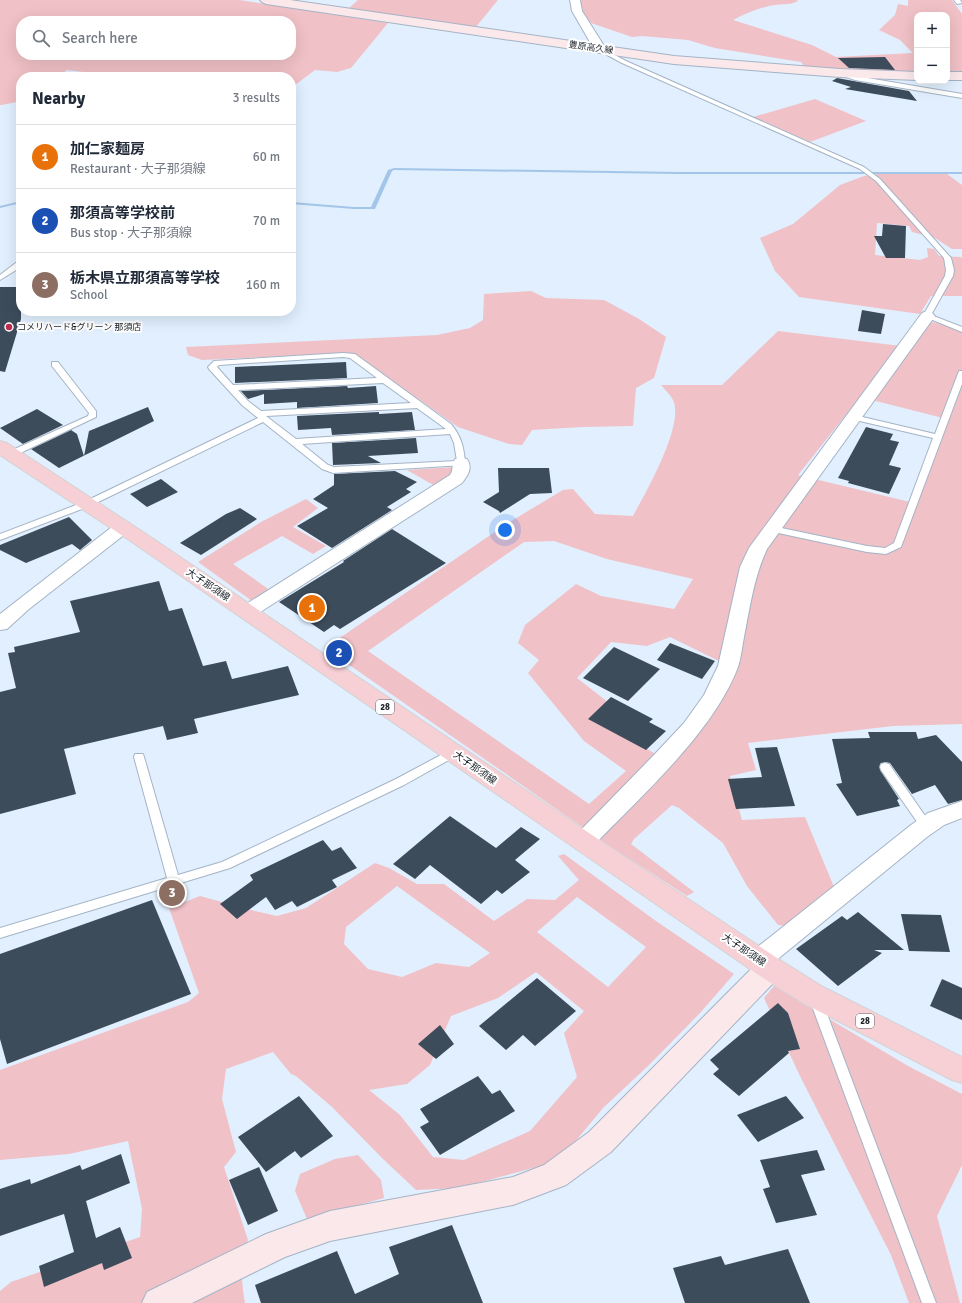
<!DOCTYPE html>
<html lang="en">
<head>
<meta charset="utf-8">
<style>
  :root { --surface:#fff; --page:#f6f6f7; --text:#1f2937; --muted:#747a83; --line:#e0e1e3; --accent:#b45309 }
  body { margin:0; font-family:Signika,"Noto Sans JP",sans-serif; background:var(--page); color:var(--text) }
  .controls { position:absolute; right:12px; top:12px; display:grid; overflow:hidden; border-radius:8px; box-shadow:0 4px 16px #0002 }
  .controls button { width:36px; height:36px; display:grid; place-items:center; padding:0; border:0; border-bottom:1px solid var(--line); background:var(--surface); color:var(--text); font:20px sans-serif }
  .you { position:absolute; left:505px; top:530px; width:14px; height:14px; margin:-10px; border:3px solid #fff; border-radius:50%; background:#1a73e8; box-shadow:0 0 0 6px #1a73e833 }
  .badge { display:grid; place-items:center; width:26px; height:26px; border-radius:50%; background:var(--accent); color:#fff; font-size:13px; font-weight:700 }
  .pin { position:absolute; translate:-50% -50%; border:2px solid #fff; box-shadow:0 1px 4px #0006 }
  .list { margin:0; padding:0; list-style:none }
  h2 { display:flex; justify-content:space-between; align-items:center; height:52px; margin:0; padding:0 16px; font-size:17px }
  h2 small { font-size:13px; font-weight:400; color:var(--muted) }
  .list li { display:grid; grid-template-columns:26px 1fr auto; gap:12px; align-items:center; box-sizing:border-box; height:64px; padding:0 16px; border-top:1px solid var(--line) }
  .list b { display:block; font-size:15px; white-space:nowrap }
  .list p { margin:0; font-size:13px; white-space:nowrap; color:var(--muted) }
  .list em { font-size:13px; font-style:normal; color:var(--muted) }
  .icon { flex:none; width:22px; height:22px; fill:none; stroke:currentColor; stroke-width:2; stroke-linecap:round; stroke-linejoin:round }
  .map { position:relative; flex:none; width:962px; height:1303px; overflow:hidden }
  .search { position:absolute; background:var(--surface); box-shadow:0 4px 16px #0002; left:16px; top:16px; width:280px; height:44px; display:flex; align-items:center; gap:10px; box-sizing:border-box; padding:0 14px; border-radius:16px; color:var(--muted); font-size:15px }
  .panel { position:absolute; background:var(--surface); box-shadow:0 4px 16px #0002; left:16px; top:72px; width:280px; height:244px; border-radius:16px }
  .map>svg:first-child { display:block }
  .green { fill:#f0c1c6; fill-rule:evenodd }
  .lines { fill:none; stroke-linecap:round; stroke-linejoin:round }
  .stream { fill:#a3c5e9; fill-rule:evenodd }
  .building { fill:#3d4c5b }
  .lane-casing { stroke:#a4b4c6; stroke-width:2 }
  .street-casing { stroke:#a4b4c6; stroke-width:2 }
  .secondary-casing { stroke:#a4b4c6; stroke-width:2 }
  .primary-casing { stroke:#d2d3d4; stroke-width:2 }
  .lane { fill:#fff; fill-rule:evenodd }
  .street { fill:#fff; fill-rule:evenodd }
  .secondary { fill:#fbe8ea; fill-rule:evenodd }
  .primary { fill:#f7d0d5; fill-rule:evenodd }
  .poi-dot { fill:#bb2a51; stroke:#fff; stroke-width:1.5 }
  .labels { text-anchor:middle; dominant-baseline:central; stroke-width:4; stroke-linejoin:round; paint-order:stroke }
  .far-street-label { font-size:9px; fill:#1d242a; stroke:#fff }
  .far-poi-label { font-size:9px; fill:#1d242a; stroke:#fff; text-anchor:start }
  .shield { fill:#fff; stroke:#61666a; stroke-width:1 }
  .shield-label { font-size:9px; font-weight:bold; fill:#1d242a }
  .street-label { font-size:10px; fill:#1d242a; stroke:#fff }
</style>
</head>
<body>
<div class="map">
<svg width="962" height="1303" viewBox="0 0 962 1303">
  <rect width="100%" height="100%" fill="#e1effe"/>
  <!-- green -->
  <g class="green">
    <path d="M0 0H239L388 23 351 68 337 72 315 70 291 88V77H107L108 75 67 70 58 77H21V101L2 105H0ZM21 21H291V55H21Z"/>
    <path d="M358 0H498L475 28 348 9Z"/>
    <path d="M580 0H797L798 1C790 6 779 3 769 6 757 9 744 14 733 20L812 45 836 57 913 53 900 40 879 30 895 15 898 4 908 6V0H952L962 14V71H947V15H917V72L806 68 801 62 715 48 688 40 642 36 632 37 591 23 581 10Z"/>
    <path d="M815 99 866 121 810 142 753 117Z"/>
    <path d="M885 173 947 174 962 185V249H952L935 238 912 232 909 226 877 223 875 255 920 260 928 257 927 248 934 249 939 256 961 257 962 259V296H931L920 314 799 297 775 271 760 238 793 224 840 185 864 176Z"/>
    <path d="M531 291 546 298 604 300 639 319 666 337 654 378 636 388 633 426 582 427 532 430 522 445 509 444 458 427 353 353 202 360 188 355 186 347 437 335 470 328 483 320 484 294Z"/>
    <path d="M932 322 962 329V724L893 726 748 743 756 770 730 776 742 820 805 817 834 887 787 926 778 925 747 886 723 843 679 808 672 805 634 839 631 844 694 892 687 896 608 845 325 648 508 523 563 490 573 489 595 514 633 516C646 492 685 424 673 400 670 394 665 390 661 385H722L778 331 909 347ZM860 397 947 419 910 502 798 475ZM554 541 607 559 693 579 674 609 601 596 576 584 525 625 518 643 539 660 528 673 584 741 626 771 589 804 368 651 524 542ZM670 637 719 661 732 674 668 762 614 728 609 703 577 678 611 642 647 646Z"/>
    <path d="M454 467 451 478 435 486 407 470Z"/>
    <path d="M306 499 318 508 293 527 326 546 313 554 282 536 233 564 271 591 252 601 198 562 261 522Z"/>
    <path d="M564 854 656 921 734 974 700 1013 650 1064 603 1108 559 1161 459 1188 416 1190 382 1158 332 1107 296 1076 291 1074 273 1052 226 1069 222 1099 236 1152 224 1167 248 1240C240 1259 241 1282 245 1303H0V1291L11 1282 140 1237 142 1209 128 1141 69 1154 0 1160V1070L188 1002 199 993 169 908 200 896 255 911 277 916 306 908 375 863 389 868 417 884H444L494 921 527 899 555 900 579 880 558 856ZM397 886 490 953 469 967 436 963 402 977 368 969 344 944 346 927ZM577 897 646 947 608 987 537 932ZM536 972 584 1011 564 1033 577 1077 530 1131 464 1160 433 1157 400 1115 369 1090 407 1084 430 1065 451 1016 498 998Z"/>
    <path d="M774 986 908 1066 962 1094V1165L937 1216 960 1303H909L891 1255 799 1074 764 998Z"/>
    <path d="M358 1155 381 1180 384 1198 307 1219 295 1191 300 1174 335 1159Z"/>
  </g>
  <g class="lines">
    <!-- stream -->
    <g class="stream">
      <path d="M394 168 678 172H962V174H678L394 170 392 171 375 209H354L291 204V202L354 207H371L388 170Z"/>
      <path d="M21 201V203L0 208V206Z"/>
    </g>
  </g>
  <!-- building -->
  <g class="building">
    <path d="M885 57 895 70 849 68 838 58Z"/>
    <path d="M837 78 909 91 917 101 845 89 851 87 832 81Z"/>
    <path d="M883 224 906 226 905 258H886L874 236H882Z"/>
    <path d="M0 287H21V319L5 372 0 371Z"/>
    <path d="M862 310 885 314 881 334 858 331Z"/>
    <path d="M346 362 347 378 235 383V367Z"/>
    <path d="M347 386 348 388 376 386 378 403 297 408V402L264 404V394L248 399 241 391Z"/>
    <path d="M148 407 154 421 59 468 31 449 71 430 77 434 84 456 89 431Z"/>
    <path d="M37 409 63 425 23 444 0 428Z"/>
    <path d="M379 412V414L412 412 415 430 332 435 331 428 298 430 297 416Z"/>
    <path d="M866 427 893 434 890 440 899 442 889 465 901 468 889 494 848 483 849 481 838 478Z"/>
    <path d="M416 438 418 453 368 456 381 463 333 465 332 443Z"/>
    <path d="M498 468H549L552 493 530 494 500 513 499 511 483 502 499 492Z"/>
    <path d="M395 471 417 482 406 489 411 492 387 507 392 510 332 548 297 526 328 508 313 499 334 485V474Z"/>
    <path d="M161 479 178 492 147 507 130 494Z"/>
    <path d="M240 508 257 519 201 555 180 543 226 514Z"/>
    <path d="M69 517 92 540 80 550 72 544 26 563 0 550V545Z"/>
    <path d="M392 529 446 563 340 629 334 625 324 632 279 602 344 562 343 561Z"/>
    <path d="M159 581 169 611 182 608 203 666 226 661 232 679 288 666 299 695 194 719 198 733 167 740 163 726 64 749 76 794 0 814V692L16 688 8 653 15 652 14 647 80 632 70 601Z"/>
    <path d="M670 643 715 661 702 679 657 660Z"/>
    <path d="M614 647 660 669 628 701 583 678Z"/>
    <path d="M611 697 653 719 649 722 666 731 646 750 588 719Z"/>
    <path d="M868 732H916L918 739 936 735 962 762V800L948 804 935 785 912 794 890 763 885 762 880 764V770L899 799 897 800 900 806 857 816 836 784 842 783 832 739 870 738Z"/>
    <path d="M777 747 795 806 736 809 728 779 762 777 755 748Z"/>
    <path d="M450 816 496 848 521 827 540 839 515 860 530 872 502 894 497 890 481 904 430 865 415 879 393 864Z"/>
    <path d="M323 840 332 851 341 847 357 868 332 880 337 887 297 907 292 901 275 910 266 897 237 919 220 904 253 880 250 875Z"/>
    <path d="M152 900 191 994 7 1064 0 1039V954Z"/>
    <path d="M858 912 904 950H874L882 953 838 986 796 949 842 916 847 920Z"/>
    <path d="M901 914 941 915 950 952 909 951Z"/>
    <path d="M537 978 576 1011 535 1046 523 1035 506 1050 479 1026Z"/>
    <path d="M942 979 962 988V1020L930 1006Z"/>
    <path d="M778 1003 788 1013 800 1049 788 1051 789 1053 739 1096 713 1074 719 1069 710 1060Z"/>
    <path d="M440 1025 454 1044 436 1059 418 1044Z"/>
    <path d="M478 1076 492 1094 500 1090 515 1111 440 1155 420 1127 429 1122 420 1109Z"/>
    <path d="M299 1096 333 1136 301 1158 295 1151 266 1172 238 1137Z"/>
    <path d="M786 1096 804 1118 758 1142 737 1115Z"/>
    <path d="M817 1150 825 1170 801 1175 817 1215 776 1223 763 1189 770 1187 760 1160Z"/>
    <path d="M121 1154 130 1183 86 1201 96 1238 120 1227 132 1258 104 1270 102 1263 44 1287 39 1266 74 1252 64 1214 0 1236V1189L30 1179 31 1184 80 1165 82 1170Z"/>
    <path d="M259 1167 278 1211 248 1225 229 1180Z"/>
    <path d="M452 1225 483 1303H261L255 1285 337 1251 355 1294 399 1274 389 1247Z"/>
    <path d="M788 1249 810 1303H685L673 1268 721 1256 725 1265Z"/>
  </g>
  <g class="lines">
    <defs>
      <g id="lane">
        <path d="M954 0H960L962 3 957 4Z"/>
        <path d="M600 47 626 61 864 167 880 179 951 258 954 270 953 276 931 315 962 327V332L923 316 945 276 946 270 944 258 876 181 860 169 622 63 598 50V48Z"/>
        <path d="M842 72 856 76 962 94V98L855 80 840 75 839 74Z"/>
        <path d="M17 262H21V267L0 280V275Z"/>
        <path d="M343 353 355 354 451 424C461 436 464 447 465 463L464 465 333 473 322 469 263 422 90 506 0 540V534L84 502 258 418 242 405 209 369 208 367 214 361ZM343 357 350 358 377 378 233 385 217 367 219 365ZM383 383 411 403 261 411 248 401 238 390ZM417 408 446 429 296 439 266 416ZM450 434 454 443 457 461 334 467 328 465 302 444Z"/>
        <path d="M52 362H58L96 411V417L14 456H8L7 454 8 452 88 416 89 413 52 366Z"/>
        <path d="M959 371H962V384L901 547 886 554 867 552 769 531 767 529 772 526 867 546 885 548 894 543 933 438 851 419 850 417 854 415 935 434Z"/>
        <path d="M452 749 456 750 457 753 456 756 404 785 230 868 0 938V928L167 878 134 757 135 754H143L144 757 178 875 222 862 396 779Z"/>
        <path d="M885 763 889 764 930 823 932 826 930 829 926 830 922 829 881 770 880 767 881 764Z"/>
        <path d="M815 993 819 994 821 998 936 1303H922L809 998 811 994Z"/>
      </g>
      <g id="street">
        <path d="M570 0H580L582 11 606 49 604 51H596L594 49 572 11Z"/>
        <path d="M927 311 932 313 935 316 767 549C754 577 750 607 744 637 742 647 741 658 738 667 713 733 640 797 591 848L583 851 575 848 572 842 575 836 653 756 684 723 704 695 718 666 740 567 749 548 922 313Z"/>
        <path d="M461 458 467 459C473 468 468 475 462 483L254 616 247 618 240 616 237 612 240 608 450 475C454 470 451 465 455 459Z"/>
        <path d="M123 521 129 523 132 527 129 531 29 609 7 629 0 630V614L117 523Z"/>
        <path d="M962 801V818L944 825 927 837 768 967 759 970 750 967 747 960 750 953 911 825 928 813Z"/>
      </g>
      <g id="secondary">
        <path d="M260 0H290L674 56 840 69 917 72V80L840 77 674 64 266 4 262 2Z"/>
        <rect x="947" y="72" width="15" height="8"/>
        <path d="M770 957 780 960 783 968 780 976 611 1152 566 1185 513 1205 330 1241 285 1257 192 1303H142L147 1292 266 1234 330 1211 513 1177 544 1165 589 1132 760 960Z"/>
      </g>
      <path id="primary" d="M0 441 7 443 143 532 592 835 780 960 823 987 962 1057V1083L952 1080 803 1003 760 976 129 540 0 455Z"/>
    </defs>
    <!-- lane casing -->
    <use href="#lane" class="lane-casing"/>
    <!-- street casing -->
    <use href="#street" class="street-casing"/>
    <!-- secondary casing -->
    <use href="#secondary" class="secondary-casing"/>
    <!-- primary casing -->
    <use href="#primary" class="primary-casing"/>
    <!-- lane -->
    <use href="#lane" class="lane"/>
    <!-- street -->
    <use href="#street" class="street"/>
    <!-- secondary -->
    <use href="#secondary" class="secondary"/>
    <!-- primary -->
    <use href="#primary" class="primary"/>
  </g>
  <!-- markers -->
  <circle class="poi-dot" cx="9" cy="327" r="4"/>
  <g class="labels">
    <!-- far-street labels -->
    <g class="far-street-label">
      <text transform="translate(591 48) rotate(8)">豊原高久線</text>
    </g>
    <!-- far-poi labels -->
    <g class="far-poi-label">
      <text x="17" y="327">コメリハード&amp;グリーン 那須店</text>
    </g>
    <!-- shield labels -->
    <g class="shield">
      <rect x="376" y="700" width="18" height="14" rx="3"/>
      <rect x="856" y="1014" width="18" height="14" rx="3"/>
    </g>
    <g class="shield-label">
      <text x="385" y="707">28</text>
      <text x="865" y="1021">28</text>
    </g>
    <!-- street labels -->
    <g class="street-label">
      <text transform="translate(208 585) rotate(34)">大子那須線</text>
      <text transform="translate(475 768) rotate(35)">大子那須線</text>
      <text transform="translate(744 950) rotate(34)">大子那須線</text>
    </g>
  </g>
</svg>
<div class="controls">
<button>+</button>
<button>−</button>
</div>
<div class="you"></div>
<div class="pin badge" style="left:312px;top:608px;background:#e8710a">1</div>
<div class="pin badge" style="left:339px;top:653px;background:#1a4fb4">2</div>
<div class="pin badge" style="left:172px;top:893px;background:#8d6e63">3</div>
<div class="search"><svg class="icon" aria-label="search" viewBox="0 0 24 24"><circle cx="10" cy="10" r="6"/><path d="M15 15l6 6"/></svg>Search here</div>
<section class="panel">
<h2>Nearby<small>3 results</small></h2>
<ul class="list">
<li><span class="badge" style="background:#e8710a">1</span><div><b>加仁家麺房</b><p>Restaurant · 大子那須線</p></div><em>60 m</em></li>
<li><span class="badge" style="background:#1a4fb4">2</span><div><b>那須高等学校前</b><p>Bus stop · 大子那須線</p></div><em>70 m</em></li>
<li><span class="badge" style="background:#8d6e63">3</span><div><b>栃木県立那須高等学校</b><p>School</p></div><em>160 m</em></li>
</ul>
</section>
</div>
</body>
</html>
